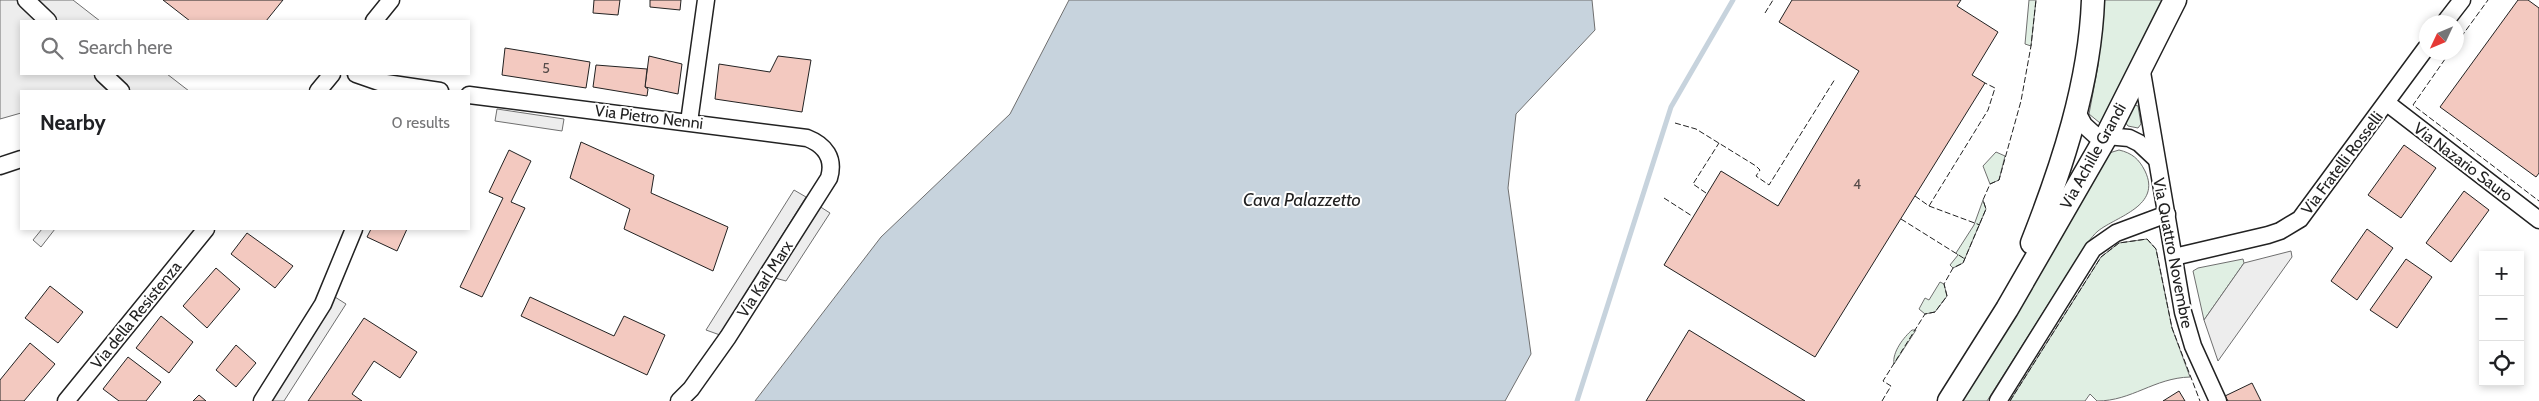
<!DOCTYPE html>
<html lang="en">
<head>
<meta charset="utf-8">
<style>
  :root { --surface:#fff; --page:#f2f2f2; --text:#202124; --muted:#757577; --line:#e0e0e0 }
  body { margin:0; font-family:Cabin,sans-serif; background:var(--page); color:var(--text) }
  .controls { position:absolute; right:15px; bottom:15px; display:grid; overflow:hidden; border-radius:0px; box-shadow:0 2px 8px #0003 }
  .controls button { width:45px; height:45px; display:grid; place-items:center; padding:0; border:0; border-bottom:1px solid var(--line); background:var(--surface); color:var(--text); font:25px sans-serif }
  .compass { position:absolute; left:2419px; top:15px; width:45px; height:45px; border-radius:50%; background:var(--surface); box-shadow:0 2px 8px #0003; rotate:226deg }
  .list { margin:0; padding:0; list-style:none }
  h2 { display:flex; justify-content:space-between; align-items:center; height:65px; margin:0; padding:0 20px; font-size:21px }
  h2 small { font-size:16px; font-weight:400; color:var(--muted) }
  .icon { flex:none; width:28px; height:28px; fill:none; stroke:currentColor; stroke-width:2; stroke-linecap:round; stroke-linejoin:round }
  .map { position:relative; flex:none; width:2539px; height:401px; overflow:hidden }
  .search { position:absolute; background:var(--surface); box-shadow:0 2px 8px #0003; left:20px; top:20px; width:450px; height:55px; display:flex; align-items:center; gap:12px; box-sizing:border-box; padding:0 18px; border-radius:0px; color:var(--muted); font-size:19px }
  .panel { position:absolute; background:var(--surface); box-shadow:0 2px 8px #0003; left:20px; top:90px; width:450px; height:140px; border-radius:0px }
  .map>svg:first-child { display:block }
  .green { fill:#e0efe3; stroke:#6f6f6f }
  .parking { fill:#ededed; stroke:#6f6f6f }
  .water { fill:#c7d3dd; stroke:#6f6f6f }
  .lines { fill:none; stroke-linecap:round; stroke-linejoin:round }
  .stream { stroke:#c7d3dd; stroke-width:5 }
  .building { fill:#f3c9c0; stroke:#222 }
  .street-casing { stroke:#222; stroke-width:19 }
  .secondary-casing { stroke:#222; stroke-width:25 }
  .street { stroke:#fff; stroke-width:16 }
  .secondary { stroke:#fff; stroke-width:22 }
  .fence { stroke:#222; stroke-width:1; stroke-dasharray:6 2.5; stroke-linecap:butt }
  .labels { text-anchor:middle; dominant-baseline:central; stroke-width:4; stroke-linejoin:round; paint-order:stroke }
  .number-label { font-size:14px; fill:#564c4a }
  .street-label { font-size:16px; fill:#222; stroke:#fff }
  .water-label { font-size:18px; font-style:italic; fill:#222; stroke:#fff }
</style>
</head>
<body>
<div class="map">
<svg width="2539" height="401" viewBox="0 0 2539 401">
  <rect width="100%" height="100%" fill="#fff"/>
  <!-- green -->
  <g class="green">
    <path d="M2029 0H2036L2031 46 2025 44Z"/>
    <path d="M2103 0H2165L2103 121 2100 123 2089 114 2098 66Z"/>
    <path d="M2133 104 2138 106 2141 124 2138 128 2128 126 2125 122Z"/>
    <path d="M2119 150C2132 153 2139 159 2145 171 2162 206 2117 216 2098 231 2094 234 2091 239 2087 243L1987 401H1960L2109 153Z"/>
    <path d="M1996 152 2005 156 1999 180 1990 184 1983 166Z"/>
    <path d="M1983 200 1986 209 1963 263 1953 268 1950 265 1958 255 1956 253 1974 225Z"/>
    <path d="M2147 239 2156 249 2172 328 2190 377C2154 378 2132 401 2097 401L2090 394 2085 401H2010L2101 257 2119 243Z"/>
    <path d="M2243 259 2244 263 2204 320 2193 271 2198 268Z"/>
    <path d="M1940 282 1944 284 1947 296 1935 312 1925 314 1919 309 1925 298 1929 300Z"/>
    <path d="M1912 330H1916L1894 364C1892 352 1904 337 1912 330Z"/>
  </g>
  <!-- parking -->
  <g class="parking">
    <path d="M0 0H73L100 21H21V74H167L189 91H21V113L0 119Z"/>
    <path d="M497 109 564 119 562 131 495 121Z"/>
    <path d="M794 190 806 197 720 335 706 330Z"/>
    <path d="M819 206 830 213 786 281 775 278Z"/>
    <path d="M42 229H55L41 247 33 240Z"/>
    <path d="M2291 251 2292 257 2218 361 2204 320 2244 263Z"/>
    <path d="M335 297 346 304 284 401H270Z"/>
  </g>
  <!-- water -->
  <path class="water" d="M1069 0H1592L1595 30 1516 114 1508 188 1531 354 1505 401H755L881 237 1010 114Z"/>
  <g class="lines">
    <!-- stream -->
    <path class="stream" d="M1577 401 1671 107 1733 0"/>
  </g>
  <!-- building -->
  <g class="building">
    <path d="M163 0H283L266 21H190Z"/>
    <path d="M594 0H620L618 15 593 13Z"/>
    <path d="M650 0H681L680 10 650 7Z"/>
    <path d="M1792 0H1961L1957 6 1998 32 1972 75 1985 83 1815 357 1664 265 1721 171 1778 206 1859 71 1779 22Z"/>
    <path d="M2518 0H2528L2539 8V173L2536 177 2440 107Z"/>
    <path d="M505 48 590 62 586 88 502 75Z"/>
    <path d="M649 56 682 64 678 94 645 87Z"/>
    <path d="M778 56 811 60 802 112 715 99 719 64 770 72Z"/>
    <path d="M596 65 647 69 645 87 648 89 647 96 593 87Z"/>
    <path d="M581 142 654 175 651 193 728 227 713 271 624 229 630 209 570 178Z"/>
    <path d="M2404 145 2436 168 2401 218 2368 195Z"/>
    <path d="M509 150 531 161 511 202 525 208 482 297 460 287 503 198 489 192Z"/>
    <path d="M2464 191 2489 210 2451 262 2426 243Z"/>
    <path d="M371 229H407L397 251 367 237Z"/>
    <path d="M2367 229 2393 248 2357 300 2331 281Z"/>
    <path d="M247 233 293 266 275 288 231 254Z"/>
    <path d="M2406 259 2432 277 2397 328 2370 310Z"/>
    <path d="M216 268 240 289 207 328 183 306Z"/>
    <path d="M50 286 83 312 58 343 25 318Z"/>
    <path d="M530 297 614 336 624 316 665 335 647 375 521 316Z"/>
    <path d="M161 316 193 342 169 373 136 348Z"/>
    <path d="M364 318 417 352 400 378 374 361 352 394 362 401H308Z"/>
    <path d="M1689 330 1805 401H1646Z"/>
    <path d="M30 343 55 364 24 401H0V380Z"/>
    <path d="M236 345 256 363 236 387 216 370Z"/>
    <path d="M128 357 161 382 146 401H119L103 389Z"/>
    <path d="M2252 383 2261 401H2228L2225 396Z"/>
    <path d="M2179 391 2185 401H2163Z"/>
    <path d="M199 395 206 401H193Z"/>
  </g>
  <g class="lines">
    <defs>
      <g id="street">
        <path d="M26 0 48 21"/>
        <path d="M374 21 391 0"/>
        <path d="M2445 22 2462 0"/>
        <path d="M2141 66 2183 312 2193 346 2218 401"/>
        <path d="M103 74 121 91"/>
        <path d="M356 74 379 82 440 91"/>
        <path d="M318 91 332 74"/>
        <path d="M469 95 807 138C825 145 835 158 829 178L728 337 691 389 679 401"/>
        <path d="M2387 103 2539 220"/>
        <path d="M2076 110 2084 125 2095 135 2129 138 2139 143 2155 158"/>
        <path d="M689 122 706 0"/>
        <path d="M0 166 21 159"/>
        <path d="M2174 257 2268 235 2280 231 2300 219 2426 48"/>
        <path d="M66 401 206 229"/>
        <path d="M262 401 323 304 354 229"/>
        <path d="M1998 401 2093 249 2116 233 2167 214"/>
      </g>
      <g id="secondary">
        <path d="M2032 243C2062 167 2090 83 2093 0"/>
        <path d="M1949 401 2007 309 2106 137 2175 0"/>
      </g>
    </defs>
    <!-- street casing -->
    <use href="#street" class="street-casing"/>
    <!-- secondary casing -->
    <use href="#secondary" class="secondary-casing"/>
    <!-- street -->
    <use href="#street" class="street"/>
    <!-- secondary -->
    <use href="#secondary" class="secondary"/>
    <!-- fence -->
    <g class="fence">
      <path d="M1765 13 1773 0"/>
      <path d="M2456 44 2488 0"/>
      <path d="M2450 52 2413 105 2539 201"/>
      <path d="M1675 123 1696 129 1756 166 1760 170 1756 176 1769 185 1835 79"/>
      <path d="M1706 193 1693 184 1719 143"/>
      <path d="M1915 196 1929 206 1980 225"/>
      <path d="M1664 198 1692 216"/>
      <path d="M1929 206 1988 110 1995 88 1985 83"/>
      <path d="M1901 219 1965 259"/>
      <path d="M1882 401 1891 386 1883 381 1925 314 1935 312 1947 296 1944 284 1953 268 1963 263 1986 209 1983 200 1990 184 1999 180 2021 101 2031 46 2036 0"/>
      <path d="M2010 401 2101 257 2119 243 2147 239 2156 249 2172 328 2200 401"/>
    </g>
  </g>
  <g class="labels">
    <!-- number labels -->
    <g class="number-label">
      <text x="546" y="68">5</text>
      <text x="1857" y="184">4</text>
    </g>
    <!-- street labels -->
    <g class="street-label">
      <text transform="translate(649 117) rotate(7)">Via Pietro Nenni</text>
      <text transform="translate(2093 156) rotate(-61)">Via Achille Grandi</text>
      <text transform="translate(2463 162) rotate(37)">Via Nazario Sauro</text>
      <text transform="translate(2342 163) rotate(-53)">Via Fratelli Rosselli</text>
      <text transform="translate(2173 253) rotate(79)">Via Quattro Novembre</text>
      <text transform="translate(765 279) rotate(-57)">Via Karl Marx</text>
      <text transform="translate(136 315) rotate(-51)">Via della Resistenza</text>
    </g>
    <!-- water labels -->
    <g class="water-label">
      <text x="1302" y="200">Cava Palazzetto</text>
    </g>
  </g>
</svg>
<div class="controls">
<button>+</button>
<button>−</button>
<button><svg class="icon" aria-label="locate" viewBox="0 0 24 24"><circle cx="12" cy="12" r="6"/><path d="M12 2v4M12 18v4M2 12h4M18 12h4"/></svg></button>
</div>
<svg class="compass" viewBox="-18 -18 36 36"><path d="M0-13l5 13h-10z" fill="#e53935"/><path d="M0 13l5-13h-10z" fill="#757577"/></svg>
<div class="search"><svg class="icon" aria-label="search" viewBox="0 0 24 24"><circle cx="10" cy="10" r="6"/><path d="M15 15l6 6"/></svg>Search here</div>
<section class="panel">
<h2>Nearby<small>0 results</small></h2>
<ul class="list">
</ul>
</section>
</div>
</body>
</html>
